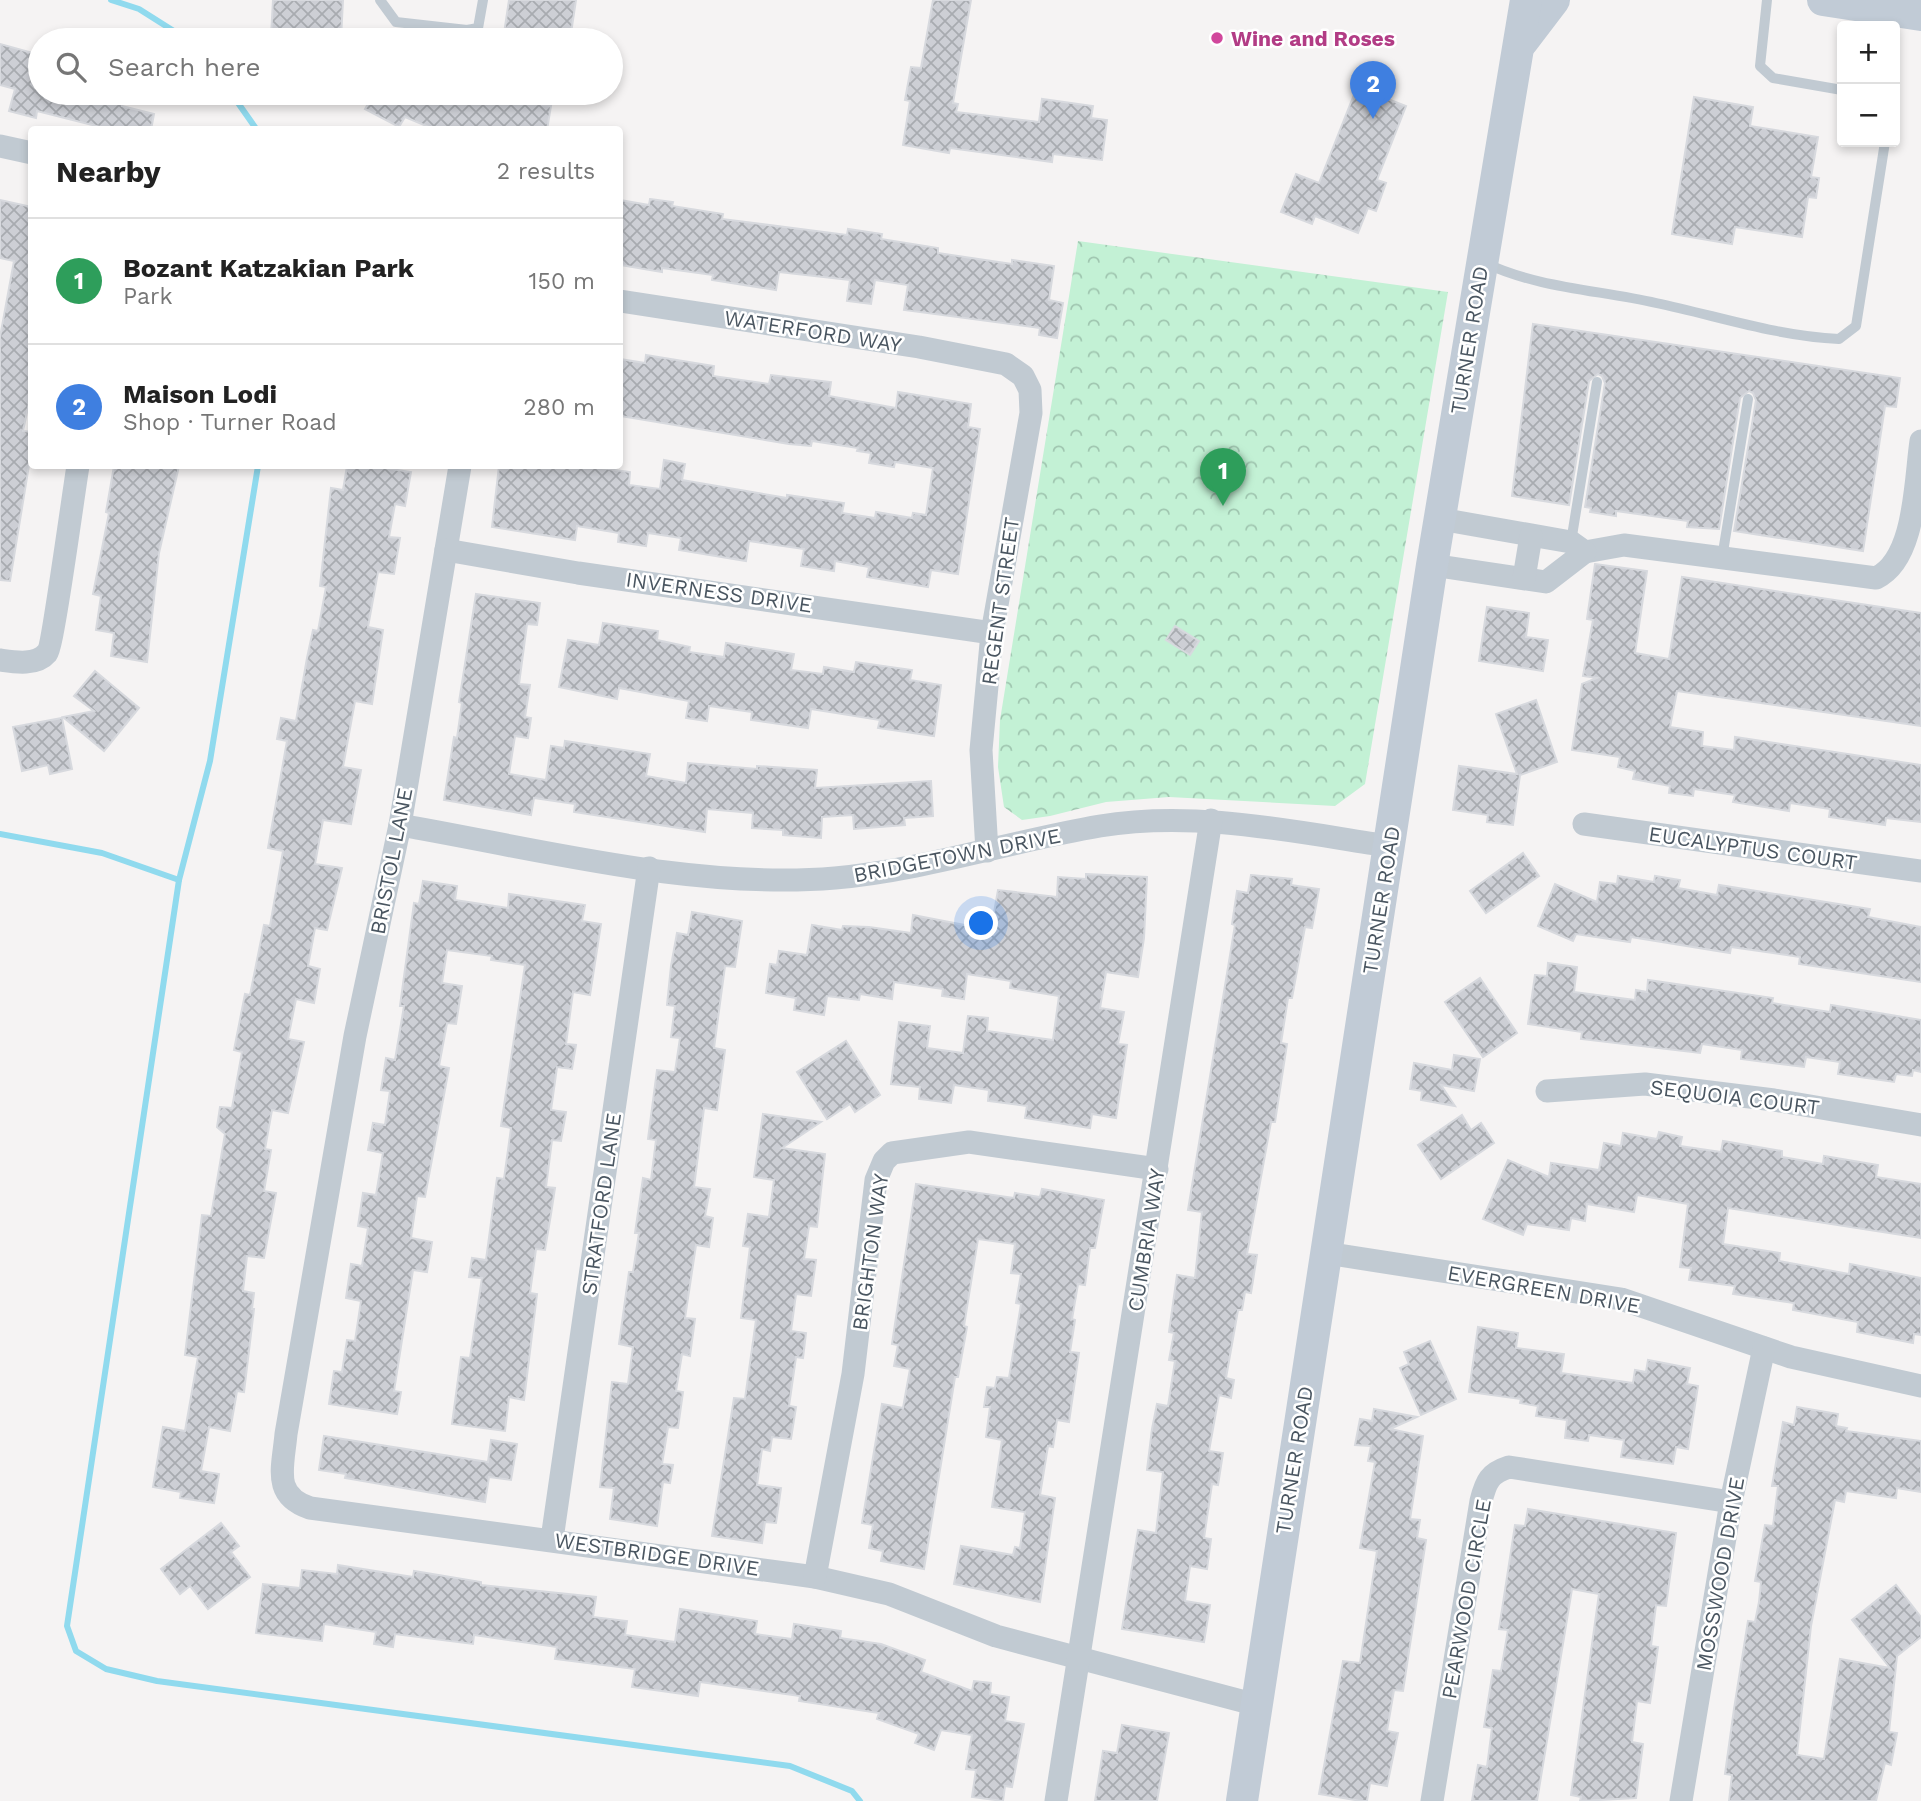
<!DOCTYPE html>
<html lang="en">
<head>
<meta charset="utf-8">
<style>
  :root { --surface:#fff; --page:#f2f2f2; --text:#222; --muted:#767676; --line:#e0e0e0; --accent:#111827 }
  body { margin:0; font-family:"Work Sans",sans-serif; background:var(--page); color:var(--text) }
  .controls { position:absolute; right:21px; top:21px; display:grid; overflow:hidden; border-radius:7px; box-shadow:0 4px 10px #0003 }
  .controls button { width:63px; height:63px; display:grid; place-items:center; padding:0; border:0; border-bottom:2px solid var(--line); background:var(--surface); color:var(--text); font:35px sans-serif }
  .you { position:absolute; left:982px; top:924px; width:24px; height:24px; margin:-18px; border:5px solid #fff; border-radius:50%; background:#1a73e8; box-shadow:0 0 0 10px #1a73e833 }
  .badge { display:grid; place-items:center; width:46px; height:46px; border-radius:50%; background:var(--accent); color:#fff; font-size:23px; font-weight:700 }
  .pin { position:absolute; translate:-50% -58px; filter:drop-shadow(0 2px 4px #0008) }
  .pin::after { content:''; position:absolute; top:37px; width:24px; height:21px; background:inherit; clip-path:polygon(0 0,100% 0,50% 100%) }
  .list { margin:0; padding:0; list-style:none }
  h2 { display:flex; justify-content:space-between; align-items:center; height:91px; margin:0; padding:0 28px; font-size:30px }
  h2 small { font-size:23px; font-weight:400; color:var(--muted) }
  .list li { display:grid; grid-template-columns:46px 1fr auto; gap:21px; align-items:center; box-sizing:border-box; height:126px; padding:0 28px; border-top:2px solid var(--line) }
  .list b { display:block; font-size:26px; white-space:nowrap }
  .list p { margin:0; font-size:23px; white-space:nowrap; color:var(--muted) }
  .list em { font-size:23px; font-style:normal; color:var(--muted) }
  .icon { flex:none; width:38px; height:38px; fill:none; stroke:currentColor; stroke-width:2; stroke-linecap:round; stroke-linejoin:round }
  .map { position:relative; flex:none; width:1921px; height:1801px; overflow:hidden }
  .search { position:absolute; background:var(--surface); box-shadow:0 4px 10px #0003; left:28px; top:28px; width:595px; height:77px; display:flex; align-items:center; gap:18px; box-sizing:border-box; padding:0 24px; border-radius:38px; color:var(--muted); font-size:26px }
  .panel { position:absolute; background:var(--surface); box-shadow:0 4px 10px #0003; left:28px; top:126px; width:595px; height:343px; border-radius:7px }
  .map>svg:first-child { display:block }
  .park { fill:url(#park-crowns) }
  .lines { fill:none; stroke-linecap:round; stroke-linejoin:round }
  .stream { stroke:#90daee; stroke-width:6 }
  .building { fill:url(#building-cross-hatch); stroke:#d7d9de; stroke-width:2 }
  .lane { stroke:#c1cad2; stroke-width:10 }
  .street { stroke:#c1cad2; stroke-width:23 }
  .secondary { stroke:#c1cbd6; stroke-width:32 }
  .hotel-dot { fill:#d1479c; stroke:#fff; stroke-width:2.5 }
  .labels { text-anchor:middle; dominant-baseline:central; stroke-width:5; stroke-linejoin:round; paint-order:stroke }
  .hotel-label { font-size:21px; font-weight:bold; fill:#b23c85; stroke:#fff; text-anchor:start }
  .street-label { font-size:21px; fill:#4a5661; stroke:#fff }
</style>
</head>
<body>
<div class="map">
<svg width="1921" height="1801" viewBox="0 0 1921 1801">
  <defs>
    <pattern id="park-crowns" width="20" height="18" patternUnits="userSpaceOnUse" patternTransform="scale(1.75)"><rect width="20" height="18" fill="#c3f1d5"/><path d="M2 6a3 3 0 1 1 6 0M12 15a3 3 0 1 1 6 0" fill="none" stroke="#a0c6b0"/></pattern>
    <pattern id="building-cross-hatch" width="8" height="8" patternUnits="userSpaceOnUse" patternTransform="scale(1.75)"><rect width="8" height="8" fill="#cdcfd5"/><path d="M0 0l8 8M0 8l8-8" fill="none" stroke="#a8abb0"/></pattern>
  </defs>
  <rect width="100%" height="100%" fill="#f5f3f3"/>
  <!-- park -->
  <path class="park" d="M1078 241 1448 292 1365 784 1335 806 1169 797 1106 802 1050 816 1022 820 1004 807 998 767 1000 720Z"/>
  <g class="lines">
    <!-- stream -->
    <g class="stream">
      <path d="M111 0 139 9 188 40"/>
      <path d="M231 93 257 130"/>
      <path d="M258 466 210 761 179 880 67 1626 76 1651 106 1669 157 1681 790 1766 852 1791 860 1801"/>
      <path d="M0 834 102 853 179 880"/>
    </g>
  </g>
  <!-- building -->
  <g class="building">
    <path d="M273 0H343L341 39 271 36Z"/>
    <path d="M509 0H576L570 40H503Z"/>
    <path d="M933 0H971L953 103 958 104 956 112 1039 122 1042 99 1093 106 1091 118 1107 120 1102 160 1053 154 1052 162 950 148 949 153 903 145 910 101 905 100 911 67 921 68Z"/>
    <path d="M0 44 40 55V93H125L122 106 154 114 151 130H112L37 111 36 118 9 111 15 89 0 85Z"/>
    <path d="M1357 87 1406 106 1377 180 1386 183 1376 211 1368 208 1358 233 1315 216 1312 224 1281 212 1296 174 1319 183Z"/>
    <path d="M374 93H544L542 105 551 106 547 130H436L405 117 399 127 365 109Z"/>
    <path d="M1694 97 1753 107 1750 126 1818 137 1811 177 1819 178 1816 198 1808 197 1802 237 1735 227 1732 244 1672 234Z"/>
    <path d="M650 199 673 202 672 206 723 214 722 219 847 235 848 229 882 234 881 239 938 248V253L1012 264V260L1054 266 1049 300 1063 303 1057 338 1039 335 1040 328 904 310 908 285 875 280 871 304 847 301 850 280 779 272 776 290 712 280 713 275 662 268V272L620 265V200L649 205Z"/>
    <path d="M0 200 32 207V389L23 431 32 432V447L10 581 0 580V337L14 261 0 258Z"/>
    <path d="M1533 324 1900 378 1896 407 1885 406 1863 551 1734 531 1756 400 1753 393 1749 391 1740 398 1719 529 1687 527 1688 521 1616 511V516L1590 512 1591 508 1585 507 1605 383 1602 376 1598 374 1589 381 1569 505 1512 496Z"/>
    <path d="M646 355 714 366 713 376 769 384 771 375 831 382 829 396 896 408 898 392 971 404 968 427 980 429 958 574 931 570 928 587 867 577 869 567 835 561 834 571 801 566 804 549 749 541 746 561 679 550 681 538 648 533 646 546 618 542 619 533 577 526 575 540 492 527 499 466H587L630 472 629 485 660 489 664 460 685 464 682 480 787 498V495L844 503 842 513 875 518 876 512 912 518 913 513 926 515 933 468 895 462 894 467 869 463 871 453 857 451 858 448 812 441 811 446 789 444 620 416V359L645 363Z"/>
    <path d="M114 466H179L159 553 147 662 111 656 114 633 96 630 101 596 93 594 109 513 106 512Z"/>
    <path d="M347 466H372L411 472 405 506 395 504 389 537 400 538 394 574 378 572 368 627 383 630 372 704 355 701 343 767 361 770 351 824 323 820 315 864 342 868 327 930 315 928 308 966 320 969 314 1003 296 999 288 1039 304 1042 288 1113 272 1110 265 1149 271 1150 264 1191 276 1193 264 1258 247 1256 243 1291 254 1293 252 1309H254L244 1392 237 1391 230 1431 209 1427 201 1471 219 1474 214 1503 180 1498 181 1492 153 1487 163 1427 185 1431 198 1357 185 1355 202 1215 211 1216 225 1134 217 1127 220 1107 232 1108 242 1052 234 1050 245 994 250 995 264 925 270 926 283 851 268 848 287 741 277 739 281 718 296 721 307 658 313 630 318 631 326 587 320 586 331 488 343 490Z"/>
    <path d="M1595 564 1647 571 1635 653 1669 659 1682 577 1921 613V726L1677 691 1670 727 1703 732 1702 746 1734 750 1735 737 1921 765V822L1886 818 1885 825 1829 817 1830 809 1790 803 1789 811 1733 802 1735 795 1694 789 1693 796 1669 793 1670 786 1633 779 1635 771 1618 767 1620 757 1572 750 1582 684 1597 678 1583 676 1593 620 1587 619Z"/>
    <path d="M476 594 540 603 537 625 527 624 519 684 530 685 525 717 531 718 528 738 515 736 509 774 546 780 551 746 564 748 565 741 650 754 646 776 686 783 688 763 757 769V766L817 770 815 788 931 781 933 816 904 818 905 825 854 829 853 815 822 817 821 838 783 835V830L752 828 753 813 707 809 705 832 574 812 575 804 534 798 531 815 444 800 454 737 457 738 462 703 459 702Z"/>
    <path d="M1487 607 1529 613 1526 637 1548 640 1543 671 1479 661Z"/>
    <path d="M603 623 658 631 657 640 690 647 689 652 724 657 726 643 794 654 791 670 823 674 824 667 854 672 856 662 912 670 910 680 941 685 934 736 878 728 880 720 811 709 808 728 751 720 752 712 709 706 707 721 686 718 689 701 619 688 617 699 559 687 568 640 599 645Z"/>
    <path d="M1175 626 1199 641 1190 655 1166 640Z"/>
    <path d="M95 671 139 708 104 751 63 717 94 711 74 696Z"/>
    <path d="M1536 700 1557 762 1520 775 1513 825 1487 822 1488 815 1453 810 1459 766 1517 774 1496 714Z"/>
    <path d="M62 718 72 769 50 774 48 765 22 771 13 727Z"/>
    <path d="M1523 853 1539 876 1486 913 1470 891Z"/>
    <path d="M1086 874 1147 877 1144 938 1138 977 1106 972 1100 1008 1124 1012 1118 1044 1127 1045 1116 1118 1092 1114 1090 1128 1025 1118 1027 1106 988 1101 989 1090 954 1085 951 1103 919 1099 920 1087 891 1084 899 1022 930 1026 927 1048 963 1053 968 1016 988 1018 987 1031 1053 1040 1059 996 1010 988 1011 981 967 974 964 999 942 996 943 989 894 982 892 999 860 994 859 1000 827 996 824 1015 794 1010 796 998 766 993 770 964 777 965 779 951 807 955 812 925 842 930 843 926 869 927 911 933 913 915 980 928 981 923 992 924 998 890 1057 897 1058 877 1086 879Z"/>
    <path d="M1251 875 1292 879 1291 885 1319 889 1312 928 1305 927 1292 998H1288L1281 1043 1287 1044 1275 1122H1271L1247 1254 1257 1255 1251 1293 1245 1292 1242 1310H1238L1226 1378 1234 1380 1231 1398 1219 1395 1209 1451 1223 1453 1218 1485 1212 1484 1204 1538 1211 1539 1207 1569 1190 1566 1185 1601 1210 1605 1204 1642 1122 1629 1138 1530 1156 1533 1163 1472 1147 1470 1152 1429 1157 1404 1168 1406 1175 1361 1169 1360 1174 1333 1169 1332 1177 1275 1195 1278 1202 1212 1188 1210 1235 925 1232 924 1237 891 1248 893Z"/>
    <path d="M1618 876 1654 882 1655 876 1680 880 1678 888 1717 895 1719 885 1870 909 1868 917 1921 927V982L1799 964 1800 957 1731 947 1730 953 1631 937 1630 942 1576 934 1573 941 1538 926 1555 884 1597 902 1600 882 1617 884Z"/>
    <path d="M423 881 457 886 455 900 508 908 509 894 585 905 582 921 601 924 590 995 573 992 566 1044 576 1045 572 1069 557 1067 551 1110 566 1112 561 1141 552 1140 546 1187 555 1188 551 1214 545 1250 536 1249 530 1293 537 1294 524 1400 509 1397 505 1431 452 1424 461 1357 470 1358 482 1278 469 1277 472 1258 486 1260 497 1178 504 1179 511 1128 501 1126 525 965 491 960 492 956 447 950 442 983 462 986 456 1024 447 1023 439 1066 449 1068 425 1197 417 1196 411 1238 432 1242 427 1272 413 1270 394 1391 401 1392 397 1414 329 1404 334 1371 342 1372 347 1340 355 1341 361 1301 346 1298 351 1264 362 1266 368 1228 358 1226 363 1193 376 1195 383 1153 368 1150 373 1123 385 1125 390 1091 381 1090 386 1058 395 1060 404 1006H400L414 903 419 904Z"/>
    <path d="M692 912 742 921 735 967 725 966 714 1048 725 1050 717 1110 704 1108 694 1187 710 1189 705 1216 713 1218 709 1247 696 1245 685 1318 695 1319 690 1356 682 1354 676 1391 683 1392 678 1428 668 1427 662 1464 673 1465 670 1483 663 1482 657 1526 610 1519 614 1488 600 1487 612 1382 628 1384 633 1347 619 1344 629 1272H633L639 1233H635L643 1178 651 1180 656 1140 648 1139 657 1070 675 1072 680 1038 671 1037 675 1006 667 1005 671 966 677 933 688 935Z"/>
    <path d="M1548 963 1577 967 1574 992 1635 1000 1636 990 1647 992 1648 980 1773 998 1772 1003 1830 1012 1831 1005 1921 1020V1072L1913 1070 1912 1076 1896 1074 1894 1082 1838 1074 1840 1062 1806 1057 1804 1067 1741 1059 1742 1050 1702 1044 1700 1053 1581 1039 1582 1032 1528 1024 1535 975 1547 976Z"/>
    <path d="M1480 978 1517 1033 1483 1057 1445 1002Z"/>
    <path d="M846 1041 880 1095 855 1112 850 1104 827 1119 797 1072Z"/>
    <path d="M1454 1055 1480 1059 1474 1091 1441 1085 1455 1106 1421 1100 1422 1091 1410 1089 1414 1063 1452 1070Z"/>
    <path d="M763 1114 821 1122 782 1148 825 1154 817 1227 809 1226 804 1259 816 1260 811 1296 796 1294 791 1331 806 1333 803 1358 796 1357 789 1406 796 1407 791 1439 772 1437 770 1451 762 1449 757 1485 781 1488 776 1523 765 1522 762 1543 712 1536 734 1398 745 1399 756 1320 741 1318 750 1247 743 1246 748 1214 769 1217 774 1180 754 1177Z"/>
    <path d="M1462 1115 1471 1130 1481 1123 1494 1143 1441 1179 1418 1145Z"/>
    <path d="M1659 1132 1682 1137 1680 1146 1721 1152 1723 1141 1782 1151V1157L1823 1164 1824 1156 1878 1165 1876 1177 1921 1184V1238L1728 1208 1723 1244 1780 1253 1779 1261 1849 1274 1850 1264 1921 1278V1335L1914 1334 1913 1343 1857 1332 1858 1322 1793 1310 1794 1303 1733 1294 1735 1286 1689 1280 1691 1268 1680 1267 1688 1204 1637 1195 1634 1212 1587 1204 1585 1221 1571 1218 1569 1230 1527 1224 1523 1235 1483 1219 1508 1160 1549 1177 1551 1163 1599 1170 1604 1143 1621 1146 1623 1133 1657 1139Z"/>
    <path d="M916 1184 1014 1198 1015 1193 1040 1197 1042 1189 1104 1200 1095 1248H1090L1085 1285 1078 1284 1072 1319 1075 1320 1070 1352 1079 1353 1069 1422 1057 1420 1053 1447 1048 1446 1040 1495 1055 1498 1040 1602 954 1584 961 1546 1013 1555 1015 1547 1020 1548 1025 1512 992 1507 1002 1440 986 1437 990 1407H984L987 1387 995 1388 997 1377 1009 1378 1021 1304 1016 1303 1021 1274 1011 1273 1015 1244 978 1239 964 1326 967 1327 958 1377H955L924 1569 881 1561 883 1551 869 1548 873 1525 862 1523 882 1404 903 1408 910 1369 894 1366 898 1345 892 1344Z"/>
    <path d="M1478 1327 1518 1333 1516 1348 1564 1354 1561 1373 1633 1383 1635 1370 1646 1372 1648 1360 1690 1368 1687 1384 1698 1386 1688 1449 1676 1447 1673 1464 1621 1457 1624 1440 1589 1435 1588 1441 1565 1438 1567 1420 1536 1416 1538 1406 1520 1403 1521 1399 1469 1392Z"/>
    <path d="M1430 1341 1456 1399 1421 1415 1400 1368 1409 1364 1404 1352Z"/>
    <path d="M1797 1407 1838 1414 1836 1426 1847 1428 1846 1431 1921 1441V1492L1897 1488 1896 1498 1846 1491 1844 1502 1835 1500 1811 1626 1797 1755 1824 1759 1840 1659 1890 1668 1852 1620 1896 1585 1921 1617V1637L1897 1656 1889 1732 1897 1733 1891 1765 1885 1763 1876 1801H1729L1732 1775 1725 1774 1734 1709 1748 1621 1755 1622 1759 1602 1761 1582 1755 1581 1765 1525 1773 1526 1778 1486H1772L1783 1422 1794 1425Z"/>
    <path d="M1374 1409 1417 1417 1390 1429 1423 1436 1410 1519 1420 1520 1417 1538 1426 1540 1403 1691 1394 1690 1387 1731 1398 1733 1387 1786 1370 1783 1367 1801H1361L1319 1794 1343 1661 1360 1663 1377 1551 1360 1548 1375 1462 1368 1461 1371 1446 1355 1445 1360 1419 1372 1421Z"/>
    <path d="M324 1436 488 1462 491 1440 517 1444 511 1480 489 1477 485 1502 345 1478 346 1474 319 1470Z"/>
    <path d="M1528 1509 1676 1533 1666 1606 1656 1605 1651 1646 1658 1647 1650 1703 1637 1701 1632 1742 1643 1744 1636 1798 1580 1801 1581 1797 1571 1795 1599 1594 1572 1589 1537 1801H1472L1478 1765 1487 1767 1492 1728 1484 1727 1493 1670 1501 1671 1508 1630 1499 1629 1515 1525 1525 1526Z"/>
    <path d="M221 1523 239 1546 231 1552 250 1577 208 1609 190 1586 180 1594 161 1569Z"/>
    <path d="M338 1565 413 1577 414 1571 481 1582V1585L596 1597 593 1617 627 1621 625 1635 675 1642 680 1609 757 1621 755 1634 792 1639 794 1624 841 1631 840 1638 881 1644 925 1660 921 1672 972 1691 974 1681 991 1683 990 1694 1009 1697 1005 1721 1024 1724 1012 1787 1005 1786 1003 1801 972 1797 976 1770 966 1769 972 1735 941 1730 934 1750 915 1743 919 1734 877 1719 879 1713 799 1701 800 1696 700 1682 698 1696 632 1687 635 1669 555 1659 557 1647 474 1635 473 1644 395 1634 393 1647 374 1644 376 1632 324 1624 322 1641 256 1633 263 1584 300 1588 302 1570 337 1574Z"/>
    <path d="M1122 1725 1169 1733 1157 1801H1095L1103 1751 1117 1753Z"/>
  </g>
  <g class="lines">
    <!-- lane -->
    <g class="lane">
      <path d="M380 0 396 22 467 30 478 28 483 0"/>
      <path d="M1767 0 1760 66 1773 78 1842 90"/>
      <path d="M1485 263C1538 288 1599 290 1656 303 1718 316 1776 336 1839 339L1856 326 1885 142"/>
      <path d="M1571 542 1597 382"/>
      <path d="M1722 558 1748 399"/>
    </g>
    <!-- street -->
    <g class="street">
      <path d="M0 146 32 153"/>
      <path d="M620 301 919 347 1006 364 1023 376 1030 390 1031 413 992 633 981 750 987 851"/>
      <path d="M460 466 400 825 355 1036 286 1434C283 1468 272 1495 310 1508L815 1577 889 1594 996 1636 1257 1705"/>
      <path d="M446 550 578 573 992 633"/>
      <path d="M1585 552 1624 545 1876 578C1916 559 1915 481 1921 441"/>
      <path d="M1432 565 1546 582 1585 552 1571 542 1440 519"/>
      <path d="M1524 578 1531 536"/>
      <path d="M0 660C14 662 36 666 47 653 53 646 74 489 78 466"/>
      <path d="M1584 824 1921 871"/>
      <path d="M400 825C538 849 695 890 835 878 925 870 1011 841 1100 826 1196 810 1294 832 1389 846"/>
      <path d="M1547 1091 1645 1084 1774 1100 1921 1125"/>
      <path d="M1326 1253 1621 1299 1791 1357 1921 1386"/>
      <path d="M552 1539 649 868"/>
      <path d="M815 1577 853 1374 876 1180 884 1161 892 1153 969 1142 1157 1169"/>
      <path d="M1056 1801 1211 820"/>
      <path d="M1432 1801 1481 1501C1486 1481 1490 1473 1509 1467L1731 1502"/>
      <path d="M1681 1801 1731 1502 1764 1348"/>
    </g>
    <!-- secondary -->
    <g class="secondary">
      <path d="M1823 0 1921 15"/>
      <path d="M1522 42 1554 0"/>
      <path d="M1242 1801 1432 565 1526 0"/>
    </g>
  </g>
  <!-- markers -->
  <circle class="hotel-dot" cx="1217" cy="38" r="7"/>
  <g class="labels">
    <!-- hotel labels -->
    <g class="hotel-label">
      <text x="1231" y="38">Wine and Roses</text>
    </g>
    <!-- street labels -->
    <g class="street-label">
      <text transform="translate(813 331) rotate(9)">WATERFORD WAY</text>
      <text transform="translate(1469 340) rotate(-81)">TURNER ROAD</text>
      <text transform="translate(719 592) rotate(8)">INVERNESS DRIVE</text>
      <text transform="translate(1000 601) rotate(-82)">REGENT STREET</text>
      <text transform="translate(1753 848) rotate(8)">EUCALYPTUS COURT</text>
      <text transform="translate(957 855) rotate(-11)">BRIDGETOWN DRIVE</text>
      <text transform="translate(391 861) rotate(-79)">BRISTOL LANE</text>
      <text transform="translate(1381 900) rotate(-81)">TURNER ROAD</text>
      <text transform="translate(1735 1097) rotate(7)">SEQUOIA COURT</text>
      <text transform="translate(601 1204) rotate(-82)">STRATFORD LANE</text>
      <text transform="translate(1146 1240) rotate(-81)">CUMBRIA WAY</text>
      <text transform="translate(870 1252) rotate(-82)">BRIGHTON WAY</text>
      <text transform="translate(1544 1289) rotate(10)">EVERGREEN DRIVE</text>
      <text transform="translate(1294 1460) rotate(-81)">TURNER ROAD</text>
      <text transform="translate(657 1554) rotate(8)">WESTBRIDGE DRIVE</text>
      <text transform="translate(1720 1574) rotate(-80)">MOSSWOOD DRIVE</text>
      <text transform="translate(1466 1599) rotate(-80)">PEARWOOD CIRCLE</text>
    </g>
  </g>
</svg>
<div class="controls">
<button>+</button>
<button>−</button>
</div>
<div class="you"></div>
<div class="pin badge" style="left:1223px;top:506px;background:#2e9e5b">1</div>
<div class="pin badge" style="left:1373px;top:119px;background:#3f7fe0">2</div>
<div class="search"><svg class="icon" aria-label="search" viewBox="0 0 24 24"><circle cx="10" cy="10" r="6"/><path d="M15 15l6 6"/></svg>Search here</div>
<section class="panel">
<h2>Nearby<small>2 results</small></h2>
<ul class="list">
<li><span class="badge" style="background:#2e9e5b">1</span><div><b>Bozant Katzakian Park</b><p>Park</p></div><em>150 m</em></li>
<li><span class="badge" style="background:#3f7fe0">2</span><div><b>Maison Lodi</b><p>Shop · Turner Road</p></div><em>280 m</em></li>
</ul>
</section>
</div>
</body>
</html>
